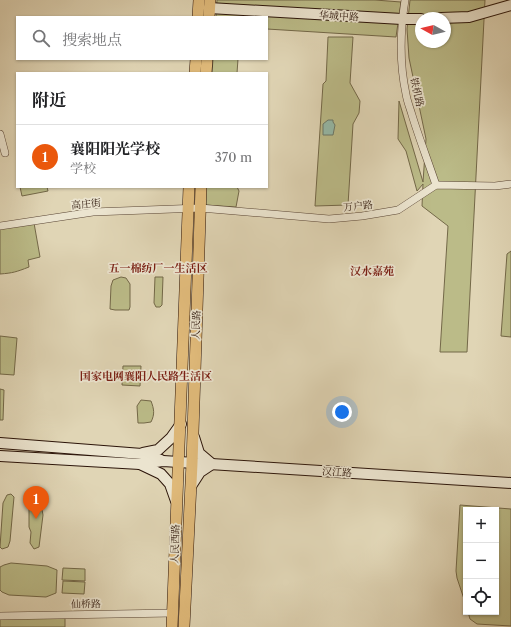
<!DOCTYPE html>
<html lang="zh">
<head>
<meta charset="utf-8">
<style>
  :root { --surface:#fff; --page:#f6f6f6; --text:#202124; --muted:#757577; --line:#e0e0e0; --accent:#ea580c }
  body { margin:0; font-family:"Libre Caslon Text","Noto Serif SC",serif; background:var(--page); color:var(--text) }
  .controls { position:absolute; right:12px; bottom:12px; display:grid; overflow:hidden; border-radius:0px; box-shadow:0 1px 3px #0004 }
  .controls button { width:36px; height:36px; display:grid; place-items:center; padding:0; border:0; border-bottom:1px solid var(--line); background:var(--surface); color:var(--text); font:20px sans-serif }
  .compass { position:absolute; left:415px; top:12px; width:36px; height:36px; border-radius:50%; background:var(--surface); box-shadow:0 1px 3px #0004; rotate:278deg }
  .you { position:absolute; left:342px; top:412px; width:14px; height:14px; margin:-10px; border:3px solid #fff; border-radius:50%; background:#1a73e8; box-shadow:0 0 0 6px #1a73e833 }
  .badge { display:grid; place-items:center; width:26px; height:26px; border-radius:50%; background:var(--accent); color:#fff; font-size:13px; font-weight:700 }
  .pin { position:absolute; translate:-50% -33px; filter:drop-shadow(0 1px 2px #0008) }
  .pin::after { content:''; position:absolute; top:21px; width:14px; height:12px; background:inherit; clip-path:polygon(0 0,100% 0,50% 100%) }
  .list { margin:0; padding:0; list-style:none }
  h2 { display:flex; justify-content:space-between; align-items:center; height:52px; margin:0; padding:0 16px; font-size:17px }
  h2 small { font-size:13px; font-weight:400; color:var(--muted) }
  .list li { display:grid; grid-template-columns:26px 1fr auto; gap:12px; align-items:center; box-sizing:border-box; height:64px; padding:0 16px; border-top:1px solid var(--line) }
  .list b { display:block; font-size:15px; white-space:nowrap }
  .list p { margin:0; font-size:13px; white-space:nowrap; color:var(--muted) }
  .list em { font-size:13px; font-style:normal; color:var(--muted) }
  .icon { flex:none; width:22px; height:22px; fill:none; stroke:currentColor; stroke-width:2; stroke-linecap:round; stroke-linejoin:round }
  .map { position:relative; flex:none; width:511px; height:627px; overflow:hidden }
  .search { position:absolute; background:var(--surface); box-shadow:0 1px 3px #0004; left:16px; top:16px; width:252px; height:44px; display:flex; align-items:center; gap:10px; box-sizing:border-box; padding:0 14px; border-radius:0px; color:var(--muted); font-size:15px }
  .panel { position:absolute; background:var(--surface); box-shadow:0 1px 3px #0004; left:16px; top:72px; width:252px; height:116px; border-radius:0px }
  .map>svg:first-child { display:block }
  .green { fill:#bb8; stroke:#736848; fill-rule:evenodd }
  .water { fill:#95b9a8; stroke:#6b7768 }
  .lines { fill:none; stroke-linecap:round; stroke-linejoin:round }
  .street-casing { stroke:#584434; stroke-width:8 }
  .secondary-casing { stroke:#2b1409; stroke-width:12 }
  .primary-casing { stroke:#2b1409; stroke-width:12 }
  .street { stroke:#ebe4cf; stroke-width:7 }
  .secondary { stroke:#ebe4cf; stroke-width:10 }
  .primary { stroke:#e0ba7a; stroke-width:11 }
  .labels { text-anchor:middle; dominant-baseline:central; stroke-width:3.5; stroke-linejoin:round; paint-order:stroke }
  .street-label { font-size:10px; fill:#2b1409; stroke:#ebe4cf }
  .neighbourhood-label { font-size:11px; font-weight:bold; fill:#7a1f14; stroke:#ebe4cf }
</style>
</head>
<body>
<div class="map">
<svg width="511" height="627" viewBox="0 0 511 627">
  <rect width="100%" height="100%" fill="#e0d5b5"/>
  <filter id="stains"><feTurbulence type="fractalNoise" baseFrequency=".005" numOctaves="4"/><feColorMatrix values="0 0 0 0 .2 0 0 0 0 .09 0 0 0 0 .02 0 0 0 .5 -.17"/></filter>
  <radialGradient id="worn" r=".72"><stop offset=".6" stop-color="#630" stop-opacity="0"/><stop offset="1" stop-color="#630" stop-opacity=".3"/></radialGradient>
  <!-- green -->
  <g class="green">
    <path d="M217 0H375L401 2 396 37 267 29V17H216Z"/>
    <path d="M410 0H485L467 352H440L448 226 422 206 423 184 417 191 406 151 398 139 399 101 423 182 426 139 409 58 407 29ZM421 18H445V42H421Z"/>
    <path d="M328 37H353L350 83 360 101 359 113 353 124 348 205 315 206 323 84 326 81Z"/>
    <path d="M213 59H238L237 73H212Z"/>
    <path d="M20 187H47L48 191 22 196Z"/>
    <path d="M206 187H237L239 191 236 207 205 205Z"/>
    <path d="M34 223 40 257 28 260 29 267C16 272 13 273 0 274V228Z"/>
    <path d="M511 251V337L501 336 507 254Z"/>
    <path d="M121 277 126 278 130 284V307L129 310H115L110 309 111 286 113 280Z"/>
    <path d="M155 277H163L162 305 160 307H156L154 303Z"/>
    <path d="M0 336 17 338 14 375 0 374Z"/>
    <path d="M123 366H141L140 386 122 385Z"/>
    <path d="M0 389 4 390 3 420H0Z"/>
    <path d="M141 400 151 401C154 409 155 414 151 422L144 423H138L137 406Z"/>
    <path d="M11 494 14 497 10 541 8 547 2 549 0 547 3 503 7 495Z"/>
    <path d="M33 504H41L43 515 39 547 34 549 30 543 31 532 29 527V509Z"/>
    <path d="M460 505 511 509V626L477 624 470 619 468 612H496V510H466V605L457 578 456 571Z"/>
    <path d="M11 563 47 566 57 570 56 593 46 597 9 595 2 592 0 590V567L4 565Z"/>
    <path d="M63 568 85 569V581L62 580Z"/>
    <path d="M63 581 85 582 84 594 62 593Z"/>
    <path d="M65 617V627H0V618Z"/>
  </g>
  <!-- water -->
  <path class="water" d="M328 120H333V122L335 125 333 135H323V124Z"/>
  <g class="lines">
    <defs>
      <g id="street">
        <path d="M405 0C400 32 399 62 406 94 407 101 410 108 412 115 419 138 428 161 436 185"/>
        <path d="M0 134 5 153"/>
        <path d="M0 226 93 212 200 208 329 219 362 216 398 210 436 185 495 186 511 184"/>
        <path d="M0 616 173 613"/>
      </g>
      <g id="secondary">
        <path d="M209 8 402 19H421"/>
        <path d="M441 18 469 17 511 5"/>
        <path d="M0 443 142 454 161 460"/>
        <path d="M143 453 158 450 171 438 181 424"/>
        <path d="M0 456 140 464 163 461 511 483"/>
        <path d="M140 464 161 474 170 484 176 501"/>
        <path d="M191 486 200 472 212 464 199 453 194 437"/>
      </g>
      <g id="primary">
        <path d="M198 17 199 0"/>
        <path d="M209 17 210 0"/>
        <path d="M195 73 196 59"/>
        <path d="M206 73 207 59"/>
        <path d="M172 627 189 187"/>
        <path d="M184 627 192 463 201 187"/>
      </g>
    </defs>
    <!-- street casing -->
    <use href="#street" class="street-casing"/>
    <!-- secondary casing -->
    <use href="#secondary" class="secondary-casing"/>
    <!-- primary casing -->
    <use href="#primary" class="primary-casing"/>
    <!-- street -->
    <use href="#street" class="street"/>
    <!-- secondary -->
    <use href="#secondary" class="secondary"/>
    <!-- primary -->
    <use href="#primary" class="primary"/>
  </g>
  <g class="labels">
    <!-- street labels -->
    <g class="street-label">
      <text transform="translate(339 16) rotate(3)">华城中路</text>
      <text transform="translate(417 92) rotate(77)">铁机路</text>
      <text transform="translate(86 204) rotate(-6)">高庄街</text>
      <text transform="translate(358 206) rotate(-6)">万户路</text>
      <text transform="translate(196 325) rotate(-88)">人民路</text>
      <text transform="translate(337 472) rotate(4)">汉江路</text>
      <text transform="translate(175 544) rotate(-88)">人民西路</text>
      <text transform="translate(86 604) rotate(-1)">仙桥路</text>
    </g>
    <!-- neighbourhood labels -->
    <g class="neighbourhood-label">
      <text x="158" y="268">五一棉纺厂一生活区</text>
      <text x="372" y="271">汉水嘉苑</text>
      <text x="146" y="376">国家电网襄阳人民路生活区</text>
    </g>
  </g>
  <rect width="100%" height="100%" filter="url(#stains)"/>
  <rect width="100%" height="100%" fill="url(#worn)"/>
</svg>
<div class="controls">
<button>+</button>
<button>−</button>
<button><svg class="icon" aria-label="locate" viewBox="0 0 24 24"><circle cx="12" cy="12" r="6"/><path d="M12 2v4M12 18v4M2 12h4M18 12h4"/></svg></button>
</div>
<svg class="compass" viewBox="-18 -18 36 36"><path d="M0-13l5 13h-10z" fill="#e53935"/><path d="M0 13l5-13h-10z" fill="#757577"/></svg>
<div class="you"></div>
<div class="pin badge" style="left:36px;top:519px">1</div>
<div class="search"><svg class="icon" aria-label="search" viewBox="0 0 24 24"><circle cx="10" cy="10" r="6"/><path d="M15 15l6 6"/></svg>搜索地点</div>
<section class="panel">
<h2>附近<small></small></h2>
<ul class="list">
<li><span class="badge">1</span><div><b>襄阳阳光学校</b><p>学校</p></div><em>370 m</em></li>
</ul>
</section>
</div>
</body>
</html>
